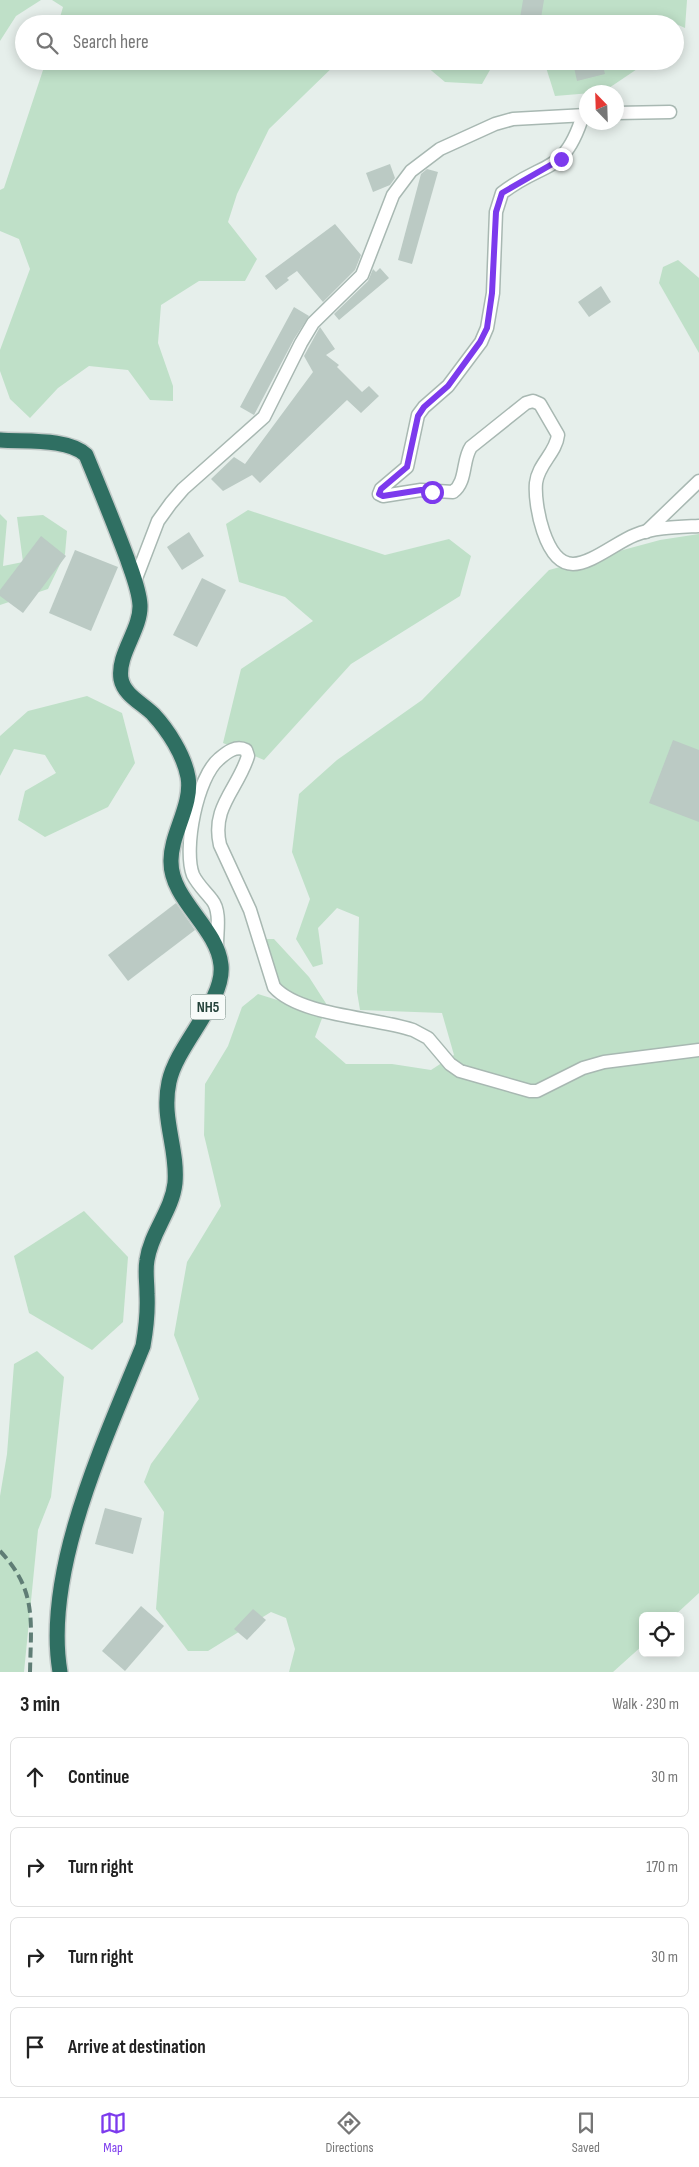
<!DOCTYPE html>
<html lang="en">
<head>
<meta charset="utf-8">
<style>
  :root { --surface:#fff; --page:#f6f6f6; --text:#222; --muted:#767676; --line:#e0e0e0; --accent:#7c3aed }
  body { margin:0; font-family:"Sofia Sans Condensed",sans-serif; background:var(--page); color:var(--text) }
  .controls { position:absolute; right:15px; bottom:15px; display:grid; overflow:hidden; border-radius:8px; box-shadow:0 2px 12px #0003 }
  .controls button { width:45px; height:45px; display:grid; place-items:center; padding:0; border:0; border-bottom:1px solid var(--line); background:var(--surface); color:var(--text); font:25px sans-serif }
  .compass { position:absolute; left:579px; top:85px; width:45px; height:45px; border-radius:50%; background:var(--surface); box-shadow:0 2px 12px #0003; rotate:337deg }
  .stop { position:absolute; width:15px; height:15px; margin:-11px; border:4px solid #7c3aed; border-radius:50%; background:#fff }
  .stop.end { background:#7c3aed; border-color:#fff; box-shadow:0 1px 5px #0008 }
  .list { margin:0; padding:0; list-style:none }
  h2 { display:flex; justify-content:space-between; align-items:center; height:65px; margin:0; padding:0 20px; font-size:21px }
  h2 small { font-size:16px; font-weight:400; color:var(--muted) }
  .list li { display:grid; grid-template-columns:32px 1fr auto; gap:15px; align-items:center; box-sizing:border-box; height:80px; margin:0 10px 10px; padding:0 10px; border:1px solid var(--line); border-radius:8px }
  .list b { display:block; font-size:19px; white-space:nowrap }
  .list em { font-size:16px; font-style:normal; color:var(--muted) }
  .icon { flex:none; width:28px; height:28px; fill:none; stroke:currentColor; stroke-width:2; stroke-linecap:round; stroke-linejoin:round }
  .map { position:relative; flex:none; width:699px; height:1672px; overflow:hidden }
  .search { position:absolute; background:var(--surface); box-shadow:0 2px 12px #0003; left:15px; right:15px; top:15px; height:55px; display:flex; align-items:center; gap:12px; box-sizing:border-box; padding:0 18px; border-radius:28px; color:var(--muted); font-size:19px }
  .sheet { height:425px; background:var(--surface) }
  nav { display:flex; justify-content:space-around; align-items:center; box-sizing:border-box; height:70px; border-top:1px solid var(--line); background:var(--surface); font-size:14px; color:var(--muted) }
  nav a { display:grid; justify-items:center; gap:2px }
  nav .on { color:var(--accent) }
  .map>svg:first-child { display:block }
  .green { fill:#bfe0c8 }
  .building { fill:#bbcac4 }
  .lines { fill:none; stroke-linecap:round; stroke-linejoin:round }
  .minor-casing { stroke:#a8b8b2; stroke-width:15 }
  .highway-casing { stroke:#c2cac8; stroke-width:18 }
  .minor { stroke:#fff; stroke-width:12 }
  .highway { stroke:#2f6f62; stroke-width:15 }
  .rail { stroke:#5f7d75; stroke-width:4; stroke-dasharray:10 5; stroke-linecap:butt }
  .route { stroke:#7c3aed; stroke-width:6 }
  .labels { text-anchor:middle; dominant-baseline:central; stroke-width:4; stroke-linejoin:round; paint-order:stroke }
  .shield { fill:#f7fbf9; stroke:#637a73; stroke-width:1 }
  .shield-label { font-size:15px; font-weight:bold; fill:#24423a }
</style>
</head>
<body>
<div class="map">
<svg width="699" height="1672" viewBox="0 0 699 1672">
  <rect width="100%" height="100%" fill="#e6efeb"/>
  <!-- green -->
  <g class="green">
    <path d="M0 0H41L16 16 0 41Z"/>
    <path d="M52 0H687L685 28 656 15 655 24H58L63 7Z"/>
    <path d="M46 61H339L269 129 237 194 228 222 257 259 245 281H199L161 305 158 343 173 386V401L150 400 128 370 89 366 58 388 30 418 10 399 0 371V350L30 269 19 239 0 231V190L4 188Z"/>
    <path d="M420 61H495L482 84 445 82Z"/>
    <path d="M544 61H649L603 92 555 96Z"/>
    <path d="M678 260 699 278V353L659 283 663 267Z"/>
    <path d="M248 510 385 555 449 539 471 556 460 596 351 664 264 760 223 743 241 669 313 621 285 597 239 582 226 524Z"/>
    <path d="M0 514 7 521 3 566 23 562 17 517 43 515 67 531 65 554 48 589 0 605Z"/>
    <path d="M699 534V1593L674 1616H643V1645L613 1672H289L295 1649 286 1618 271 1612 208 1651H188L156 1609 164 1512 144 1482 151 1464 199 1399 174 1335 187 1262 221 1206 204 1135 205 1084 228 1046 242 1007 258 994 290 1004 270 974 264 939H274L309 977 327 1005 315 1037 346 1064H392L431 1070 454 1055 442 1013 360 1010 357 992 359 917 337 908 318 928 323 964 313 967 296 939 310 899 292 852 299 794 337 760 422 700 549 570 660 540Z"/>
    <path d="M87 696 122 713 135 763 108 807 45 837 18 820 25 791 56 773 45 755 14 749 0 776V736L28 711Z"/>
    <path d="M84 1211 128 1257 123 1322 92 1350 29 1313 14 1256Z"/>
    <path d="M37 1351 64 1377 51 1497 38 1530 24 1672H0V1496L7 1454 14 1364Z"/>
  </g>
  <!-- building -->
  <g class="building">
    <path d="M523 0H544L540 24H519Z"/>
    <path d="M580 61H602L605 74 577 81 573 63Z"/>
    <path d="M390 164 395 178 390 185 373 192 366 173Z"/>
    <path d="M427 169 438 172 412 264 398 260 421 174Z"/>
    <path d="M335 224 361 255 355 270 323 302 297 271 287 278 289 280 276 290 265 276Z"/>
    <path d="M380 268 389 278 339 320 334 314 368 281 373 269 376 272Z"/>
    <path d="M601 286 611 302 589 317 578 302Z"/>
    <path d="M294 307 309 316 294 339 254 415 240 407Z"/>
    <path d="M320 327 335 349 326 355 339 365 337 367 362 392 369 386 379 396 361 413 347 400 260 483 252 475 223 491 211 479 234 457 245 464 313 372 304 356Z"/>
    <path d="M189 532 204 556 182 570 167 547Z"/>
    <path d="M41 536 66 556 23 613 0 596V590Z"/>
    <path d="M75 550 118 567 91 631 49 613Z"/>
    <path d="M202 578 226 590 197 647 173 635Z"/>
    <path d="M673 740 699 750V822L649 803Z"/>
    <path d="M176 903 195 930 128 981 108 955Z"/>
    <path d="M105 1508 142 1518 133 1554 95 1544Z"/>
    <path d="M141 1606 164 1626 125 1671 102 1651Z"/>
    <path d="M253 1609 266 1620 247 1640 234 1629Z"/>
  </g>
  <g class="lines">
    <defs>
      <g id="minor">
        <path d="M616 113 670 112"/>
        <path d="M583 115C564 176 544 160 502 193L496 212 493 293 487 328 481 342 448 386 424 407 418 415 407 467 381 489 379 494 383 496 421 490 453 492C467 482 462 460 471 447L526 403 533 401 540 404 558 435C556 453 538 464 536 483 534 504 545 564 573 564 591 564 617 542 635 535 655 527 678 527 699 526"/>
        <path d="M646 532 699 481"/>
        <path d="M135 581 158 521 171 503 183 489 264 417 301 343 313 323 362 275 393 195 411 171 440 149 495 124 513 119 586 115"/>
        <path d="M217 945C217 931 221 911 212 900 205 891 198 885 193 875 183 849 197 777 219 759 227 752 236 745 246 750L248 756C238 789 211 807 220 845L250 910 274 987C300 1016 374 1017 413 1030L428 1038 450 1064 460 1071 530 1091H537L583 1068 604 1062 699 1050"/>
      </g>
      <path id="highway" d="M0 440C25 442 68 438 86 455 100 489 114 523 127 558 132 573 139 589 140 605 141 630 117 654 121 679 124 695 142 703 153 714 168 730 184 755 188 777 193 805 170 835 171 862 171 900 217 927 221 965 225 1001 177 1044 169 1082 161 1119 178 1148 175 1183 172 1211 151 1232 147 1260 145 1271 147 1282 147 1294 148 1312 146 1329 143 1346 105 1440 43 1571 60 1672"/>
    </defs>
    <!-- minor casing -->
    <use href="#minor" class="minor-casing"/>
    <!-- highway casing -->
    <use href="#highway" class="highway-casing"/>
    <!-- minor -->
    <use href="#minor" class="minor"/>
    <!-- highway -->
    <use href="#highway" class="highway"/>
    <!-- rail -->
    <path class="rail" d="M0 1551C37 1590 31 1621 30 1672"/>
  </g>
  <g class="lines">
    <!-- route -->
    <path class="route" d="M432 492 421 490 383 496 379 494 381 489 407 467 418 416 424 407 448 386 480 342 487 328 492 293 496 212 502 193 561 159"/>
  </g>
  <g class="labels">
    <!-- shield labels -->
    <rect class="shield" x="190.5" y="994.5" width="35" height="25" rx="4"/>
    <g class="shield-label">
      <text x="208" y="1007">NH5</text>
    </g>
  </g>
</svg>
<div class="controls">
<button><svg class="icon" aria-label="locate" viewBox="0 0 24 24"><circle cx="12" cy="12" r="6"/><path d="M12 2v4M12 18v4M2 12h4M18 12h4"/></svg></button>
</div>
<svg class="compass" viewBox="-18 -18 36 36"><path d="M0-13l5 13h-10z" fill="#e53935"/><path d="M0 13l5-13h-10z" fill="#767676"/></svg>
<div class="stop" style="left:432px;top:492px"></div>
<div class="stop end" style="left:561px;top:159px"></div>
<div class="search"><svg class="icon" aria-label="search" viewBox="0 0 24 24"><circle cx="10" cy="10" r="6"/><path d="M15 15l6 6"/></svg>Search here</div>
</div>
<section class="sheet">
<h2>3 min<small>Walk · 230 m</small></h2>
<ul class="list">
<li><svg class="icon" aria-label="ahead" viewBox="0 0 24 24"><path d="M12 20V5M6 11l6-6 6 6"/></svg><div><b>Continue</b></div><em>30 m</em></li>
<li><svg class="icon" aria-label="right" viewBox="0 0 24 24"><path d="M7 20v-9h11M14 6l5 5-5 5"/></svg><div><b>Turn right</b></div><em>170 m</em></li>
<li><svg class="icon" aria-label="right" viewBox="0 0 24 24"><path d="M7 20v-9h11M14 6l5 5-5 5"/></svg><div><b>Turn right</b></div><em>30 m</em></li>
<li><svg class="icon" aria-label="arrive" viewBox="0 0 24 24"><path d="M6 21V4h12l-3 4 3 4H6"/></svg><div><b>Arrive at destination</b></div></li>
</ul>
</section>
<nav>
<a class="on"><svg class="icon" aria-label="map" viewBox="0 0 24 24"><path d="M3 6l6-2 6 2 6-2v14l-6 2-6-2-6 2zM9 4v14M15 6v14"/></svg>Map</a>
<a><svg class="icon" aria-label="directions" viewBox="0 0 24 24"><path d="M12 3l9 9-9 9-9-9zM9 14v-3h6M13 9l2 2-2 2"/></svg>Directions</a>
<a><svg class="icon" aria-label="saved" viewBox="0 0 24 24"><path d="M7 4h10v16l-5-4-5 4z"/></svg>Saved</a>
</nav>
</body>
</html>
